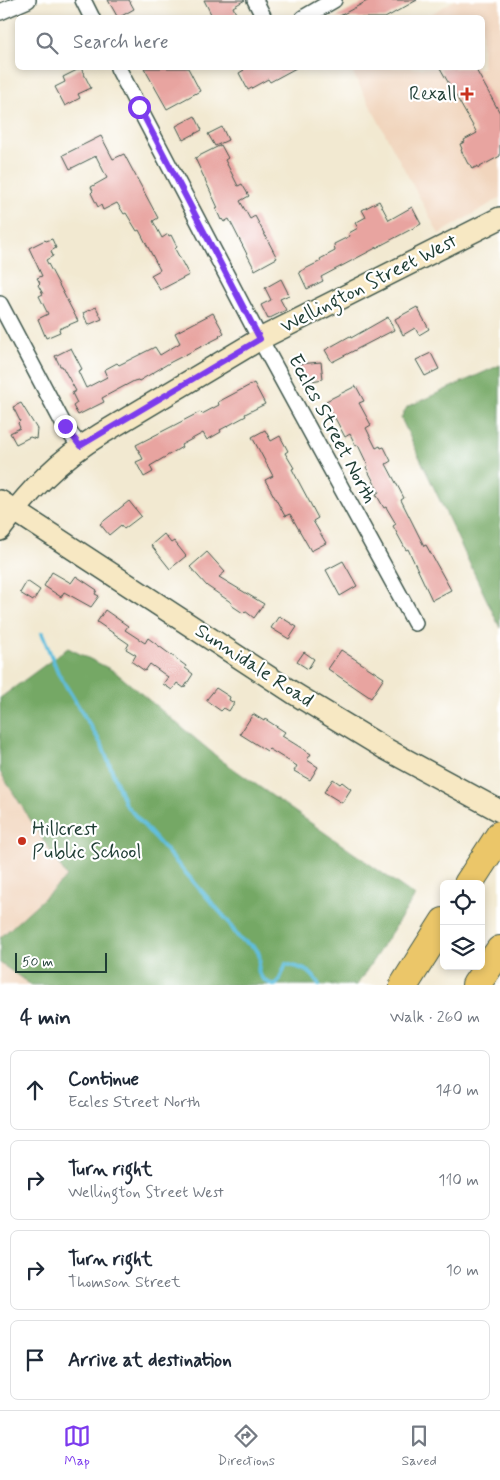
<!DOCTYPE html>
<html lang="en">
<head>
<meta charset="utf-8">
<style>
  :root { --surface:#fff; --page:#f2f2f3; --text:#1f2937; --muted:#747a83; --line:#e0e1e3; --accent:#7c3aed }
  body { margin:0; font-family:Mynerve,sans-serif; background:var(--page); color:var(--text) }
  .controls { position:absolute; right:15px; bottom:15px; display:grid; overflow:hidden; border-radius:8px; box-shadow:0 2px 8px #0003 }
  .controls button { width:45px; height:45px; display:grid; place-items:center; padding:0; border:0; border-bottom:1px solid var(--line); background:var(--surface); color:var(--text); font:25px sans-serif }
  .scale { position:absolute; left:15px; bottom:12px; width:92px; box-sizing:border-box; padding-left:5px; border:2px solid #1f3d34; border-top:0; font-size:14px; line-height:18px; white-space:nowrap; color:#1f3d34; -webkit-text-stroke:4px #fff; paint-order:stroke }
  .stop { position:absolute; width:15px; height:15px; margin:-11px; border:4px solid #7c3aed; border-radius:50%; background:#fff }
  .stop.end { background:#7c3aed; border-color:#fff; box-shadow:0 1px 5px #0008 }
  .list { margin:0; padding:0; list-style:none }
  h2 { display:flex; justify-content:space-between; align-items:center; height:65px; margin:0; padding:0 20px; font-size:21px }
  h2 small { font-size:16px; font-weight:400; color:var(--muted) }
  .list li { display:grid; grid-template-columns:32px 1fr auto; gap:15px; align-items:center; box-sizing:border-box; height:80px; margin:0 10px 10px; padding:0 10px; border:1px solid var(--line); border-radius:8px }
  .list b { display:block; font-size:19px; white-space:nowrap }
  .list p { margin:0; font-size:16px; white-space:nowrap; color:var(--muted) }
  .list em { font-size:16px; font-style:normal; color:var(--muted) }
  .icon { flex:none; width:28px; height:28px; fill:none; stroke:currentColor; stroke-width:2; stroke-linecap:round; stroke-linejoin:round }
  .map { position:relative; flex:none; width:500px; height:985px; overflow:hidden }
  .search { position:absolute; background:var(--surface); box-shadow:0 2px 8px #0003; left:15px; right:15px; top:15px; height:55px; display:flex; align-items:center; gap:12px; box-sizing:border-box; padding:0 18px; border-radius:8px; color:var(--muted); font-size:19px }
  .sheet { height:425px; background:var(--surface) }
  nav { display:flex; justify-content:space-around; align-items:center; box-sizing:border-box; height:70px; border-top:1px solid var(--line); background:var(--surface); font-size:14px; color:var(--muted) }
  nav a { display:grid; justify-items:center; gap:2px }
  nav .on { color:var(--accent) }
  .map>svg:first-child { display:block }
  .built { fill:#f1d5bd }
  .forest { fill:#74a865; stroke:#4a724c }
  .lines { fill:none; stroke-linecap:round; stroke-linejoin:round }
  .stream { stroke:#5ebedd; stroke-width:4 }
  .building { fill:#e8a4a0 }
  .street-casing { stroke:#3f574c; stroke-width:18 }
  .secondary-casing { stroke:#3f574c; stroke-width:24 }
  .highway-casing { stroke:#3f574c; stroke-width:30 }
  .street { stroke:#fff; stroke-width:15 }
  .secondary { stroke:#f7e8c3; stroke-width:21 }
  .highway { stroke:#ebc669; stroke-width:28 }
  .route { stroke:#7c3aed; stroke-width:6 }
  .poi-dot { fill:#c8321e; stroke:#fff; stroke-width:2 }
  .labels { text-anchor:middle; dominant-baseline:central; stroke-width:4.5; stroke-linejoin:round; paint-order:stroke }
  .poi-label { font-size:20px; fill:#1f3d34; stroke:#fff; text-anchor:end }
  .street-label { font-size:20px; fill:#1f3d34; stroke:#fff }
</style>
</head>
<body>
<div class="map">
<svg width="500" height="985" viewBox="0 0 500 985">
  <rect width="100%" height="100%" fill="#fff"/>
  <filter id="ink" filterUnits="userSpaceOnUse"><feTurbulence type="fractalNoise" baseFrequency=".02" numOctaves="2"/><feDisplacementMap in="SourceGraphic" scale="10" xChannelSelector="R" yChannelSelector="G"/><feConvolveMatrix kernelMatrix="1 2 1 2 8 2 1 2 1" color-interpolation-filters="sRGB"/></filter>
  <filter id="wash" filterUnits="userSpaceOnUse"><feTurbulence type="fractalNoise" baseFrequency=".0096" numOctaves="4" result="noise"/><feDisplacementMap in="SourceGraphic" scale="20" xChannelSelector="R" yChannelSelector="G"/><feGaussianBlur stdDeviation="1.12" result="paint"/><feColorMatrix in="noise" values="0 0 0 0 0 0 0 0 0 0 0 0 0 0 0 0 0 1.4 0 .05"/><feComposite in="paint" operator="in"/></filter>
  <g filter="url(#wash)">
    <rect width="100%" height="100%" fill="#f2e9d1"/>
    <!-- built -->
    <g class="built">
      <path d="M455 0H500V198L439 234 350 68H482V18L426 17Z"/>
      <path d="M0 772 67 877 0 938Z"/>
      <path d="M0 963 31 985H0Z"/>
    </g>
    <!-- forest -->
    <g class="forest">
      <path d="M500 365V628L401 418 407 407Z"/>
      <path d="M68 648 114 671 221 760 415 896 357 985H31L0 963V938L67 877 0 772V698Z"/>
    </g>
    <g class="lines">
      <!-- stream -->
      <g class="stream">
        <path d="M42 633 58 673 102 745 125 804 228 921C231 926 235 933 239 938 245 943 255 945 258 952 265 965 247 972 273 985"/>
        <path d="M275 985 279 981 286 964C302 968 312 970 319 985"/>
      </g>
    </g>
    <g id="blocks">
      <!-- building -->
      <g class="building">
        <path d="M108 0H129L134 9 118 18Z"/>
        <path d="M204 0H245L233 7 238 18H213Z"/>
        <path d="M369 0H417L385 18H336Z"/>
        <path d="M81 68 91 88 78 94 80 98 65 106 55 87 65 82 63 77Z"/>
        <path d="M144 68H188L200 91 167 109Z"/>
        <path d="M242 68H296L270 82 268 79 248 90 239 73 244 70Z"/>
        <path d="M440 68H475L500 113V156L478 168V166L472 169 470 164H468L461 150 462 149 460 144 465 142 464 140 477 133Z"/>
        <path d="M195 116 202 130 183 140 176 126Z"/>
        <path d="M222 127 228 140 215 146 208 134Z"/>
        <path d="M101 136 113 159 124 154 158 218 153 221 162 238 168 234 169 236 171 235 177 247 175 249 189 275 160 290 151 275 160 270 139 230 137 231 126 213 124 214 117 203 103 210 101 205 98 207 91 193 93 191 91 187 107 178 96 156 70 169 63 155Z"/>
        <path d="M221 145 228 158 225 160 238 186 242 184 249 196 240 201 250 219 255 216 277 258 255 270 229 219 224 222 222 219 221 220 216 209 218 208 195 158Z"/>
        <path d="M379 201 389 220 412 207 421 224 321 277 323 281 307 289 299 272 321 261 320 259 335 251 334 244 350 236 349 233 358 228 355 223 366 217 362 210Z"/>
        <path d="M52 239 56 248 51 251 53 256 46 260 78 321 59 329 60 332 46 338 38 319 48 314 39 296 43 294 38 285 40 283 37 278 42 276 29 248 45 240 46 241Z"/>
        <path d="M281 279 289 295 280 299 286 310 268 319 261 305 271 300 265 288Z"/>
        <path d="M96 307 102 319 88 325 83 313Z"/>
        <path d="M417 307 429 329 419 335 415 328 403 335 395 319Z"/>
        <path d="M213 313 224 333 219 336 220 337 171 362 139 381 138 380 134 381 102 398 104 402 78 415 73 406 77 403 72 393 76 391 62 366H60L55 356 71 348 82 369 78 371 86 388 107 377 104 370 117 363 119 365 155 347 160 355 180 343 175 333Z"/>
        <path d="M388 317 394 330 332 362 325 350 350 336 351 338Z"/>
        <path d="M431 353 439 369 425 376 416 360Z"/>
        <path d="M321 362 323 379 306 382 305 379H301L299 364Z"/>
        <path d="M254 383 265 404 245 414 246 416 220 430 221 432 207 440 203 433 181 445 182 447 150 466 153 472 144 477 136 462 143 459 136 445 200 412 202 414 219 405 218 402Z"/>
        <path d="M356 386 364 401 359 403 371 425 366 428 376 448 380 446 381 448 384 447 391 461 386 464 404 498 401 500 424 546 426 545 451 590 432 600 408 549 406 550 393 526 396 524 386 507 384 508 376 494 379 492 366 467 368 466 358 445 356 446 350 434 345 437 326 401Z"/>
        <path d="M21 403 37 429 36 439 30 437 16 444 10 433 20 428 18 423 20 421 13 407Z"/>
        <path d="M265 430 271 441 280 436 288 451 285 453 294 468 292 469 318 518 313 521 326 543 311 551 290 514 285 516 265 480 273 476 252 437Z"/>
        <path d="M129 501 141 516 124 529 121 525 109 535 100 524Z"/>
        <path d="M164 534 171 543 174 541 186 556 170 569 151 545Z"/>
        <path d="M207 552 225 572 219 577 264 604 254 618 245 611 243 613 231 605 232 603 207 586 190 567Z"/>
        <path d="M343 561 357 586 340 596 326 570Z"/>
        <path d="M52 572 71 583 76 576 97 590 95 594 99 596 91 607 64 592 61 597 44 586Z"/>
        <path d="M27 581 40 590 33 601 20 593Z"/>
        <path d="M105 610 128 626 125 630 145 643 148 638 186 666 185 668 193 674 184 688 177 683 172 690 163 684 168 677 150 664 145 671 132 662 136 655 126 649 129 644 97 622Z"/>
        <path d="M279 616 297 627 289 639 271 628Z"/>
        <path d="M341 650 384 678 371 698 328 669Z"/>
        <path d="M304 652 314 659 308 669 297 662Z"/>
        <path d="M216 688 230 697 229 700 234 703 229 711 224 708 221 711 207 701V699Z"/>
        <path d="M253 714 264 721 265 719 285 732 282 736 311 754 307 760 318 767 310 780 294 771 297 766 269 749 267 751 240 734Z"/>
        <path d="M333 779 340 784 342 782 351 789 342 803 324 792Z"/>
      </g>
    </g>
  </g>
  <g filter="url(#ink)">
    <use href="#blocks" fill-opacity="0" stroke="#3f574c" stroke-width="1"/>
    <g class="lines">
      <defs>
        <g id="street">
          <path d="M83 0 92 18"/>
          <path d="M255 0 264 18"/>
          <path d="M0 12 28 0"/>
          <path d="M303 18 334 0"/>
          <path d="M118 68 260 339 415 623"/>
          <path d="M0 304 65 427 80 446"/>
        </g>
        <g id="secondary">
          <path d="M0 501 295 694 384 748 500 811"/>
          <path d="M0 530C30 490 58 460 101 434L260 339 500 218"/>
        </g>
        <g id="highway">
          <path d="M468 884 500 835"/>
          <path d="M404 985 444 922"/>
          <path d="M476 985 500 950"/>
        </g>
      </defs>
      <!-- street casing -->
      <use href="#street" class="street-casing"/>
      <!-- secondary casing -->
      <use href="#secondary" class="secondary-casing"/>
      <!-- highway casing -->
      <use href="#highway" class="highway-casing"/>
      <!-- street -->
      <use href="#street" class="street"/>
      <!-- secondary -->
      <use href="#secondary" class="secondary"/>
      <!-- highway -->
      <use href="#highway" class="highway"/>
    </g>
  </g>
  <g class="lines" filter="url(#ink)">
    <!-- route -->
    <path class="route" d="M65 426 80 446 260 339 139 107"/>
  </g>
  <!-- markers -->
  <g class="poi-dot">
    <path d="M464.5 86.5h5v5h5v5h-5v5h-5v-5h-5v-5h5z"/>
    <circle cx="22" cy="841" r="5"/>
  </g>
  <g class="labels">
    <!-- poi labels -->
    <g class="poi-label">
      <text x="457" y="94">Rexall</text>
      <text x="32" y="829" text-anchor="start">Hillcrest<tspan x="32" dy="23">Public School</tspan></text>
    </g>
    <!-- street labels -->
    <g class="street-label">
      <text transform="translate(369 284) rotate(-27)">Wellington Street West</text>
      <text transform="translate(332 429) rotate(62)">Eccles Street North</text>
      <text transform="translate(254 666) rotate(33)">Sunnidale Road</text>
    </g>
  </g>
</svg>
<div class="controls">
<button><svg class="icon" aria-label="locate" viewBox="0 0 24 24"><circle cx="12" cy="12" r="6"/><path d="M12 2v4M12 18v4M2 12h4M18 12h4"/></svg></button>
<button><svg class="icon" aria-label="layers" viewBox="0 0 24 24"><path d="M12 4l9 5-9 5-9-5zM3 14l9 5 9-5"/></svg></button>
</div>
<div class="scale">50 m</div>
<div class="stop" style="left:139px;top:107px"></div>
<div class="stop end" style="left:65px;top:426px"></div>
<div class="search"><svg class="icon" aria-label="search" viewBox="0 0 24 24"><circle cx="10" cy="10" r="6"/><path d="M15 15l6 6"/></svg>Search here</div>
</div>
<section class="sheet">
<h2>4 min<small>Walk · 260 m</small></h2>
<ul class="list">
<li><svg class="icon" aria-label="ahead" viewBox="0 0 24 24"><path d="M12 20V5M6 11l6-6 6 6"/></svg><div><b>Continue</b><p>Eccles Street North</p></div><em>140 m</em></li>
<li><svg class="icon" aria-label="right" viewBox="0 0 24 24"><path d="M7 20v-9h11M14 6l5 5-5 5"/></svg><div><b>Turn right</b><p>Wellington Street West</p></div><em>110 m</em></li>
<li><svg class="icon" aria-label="right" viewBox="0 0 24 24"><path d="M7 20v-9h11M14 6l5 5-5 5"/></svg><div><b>Turn right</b><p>Thomson Street</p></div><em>10 m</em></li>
<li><svg class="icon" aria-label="arrive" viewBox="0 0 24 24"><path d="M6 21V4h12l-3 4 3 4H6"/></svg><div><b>Arrive at destination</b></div></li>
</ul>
</section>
<nav>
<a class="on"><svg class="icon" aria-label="map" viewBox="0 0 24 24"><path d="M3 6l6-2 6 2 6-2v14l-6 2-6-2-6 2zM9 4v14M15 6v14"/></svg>Map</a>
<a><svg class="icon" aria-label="directions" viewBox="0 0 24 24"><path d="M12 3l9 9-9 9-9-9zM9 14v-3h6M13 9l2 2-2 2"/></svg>Directions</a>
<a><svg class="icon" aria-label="saved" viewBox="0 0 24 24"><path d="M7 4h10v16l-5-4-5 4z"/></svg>Saved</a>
</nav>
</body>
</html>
